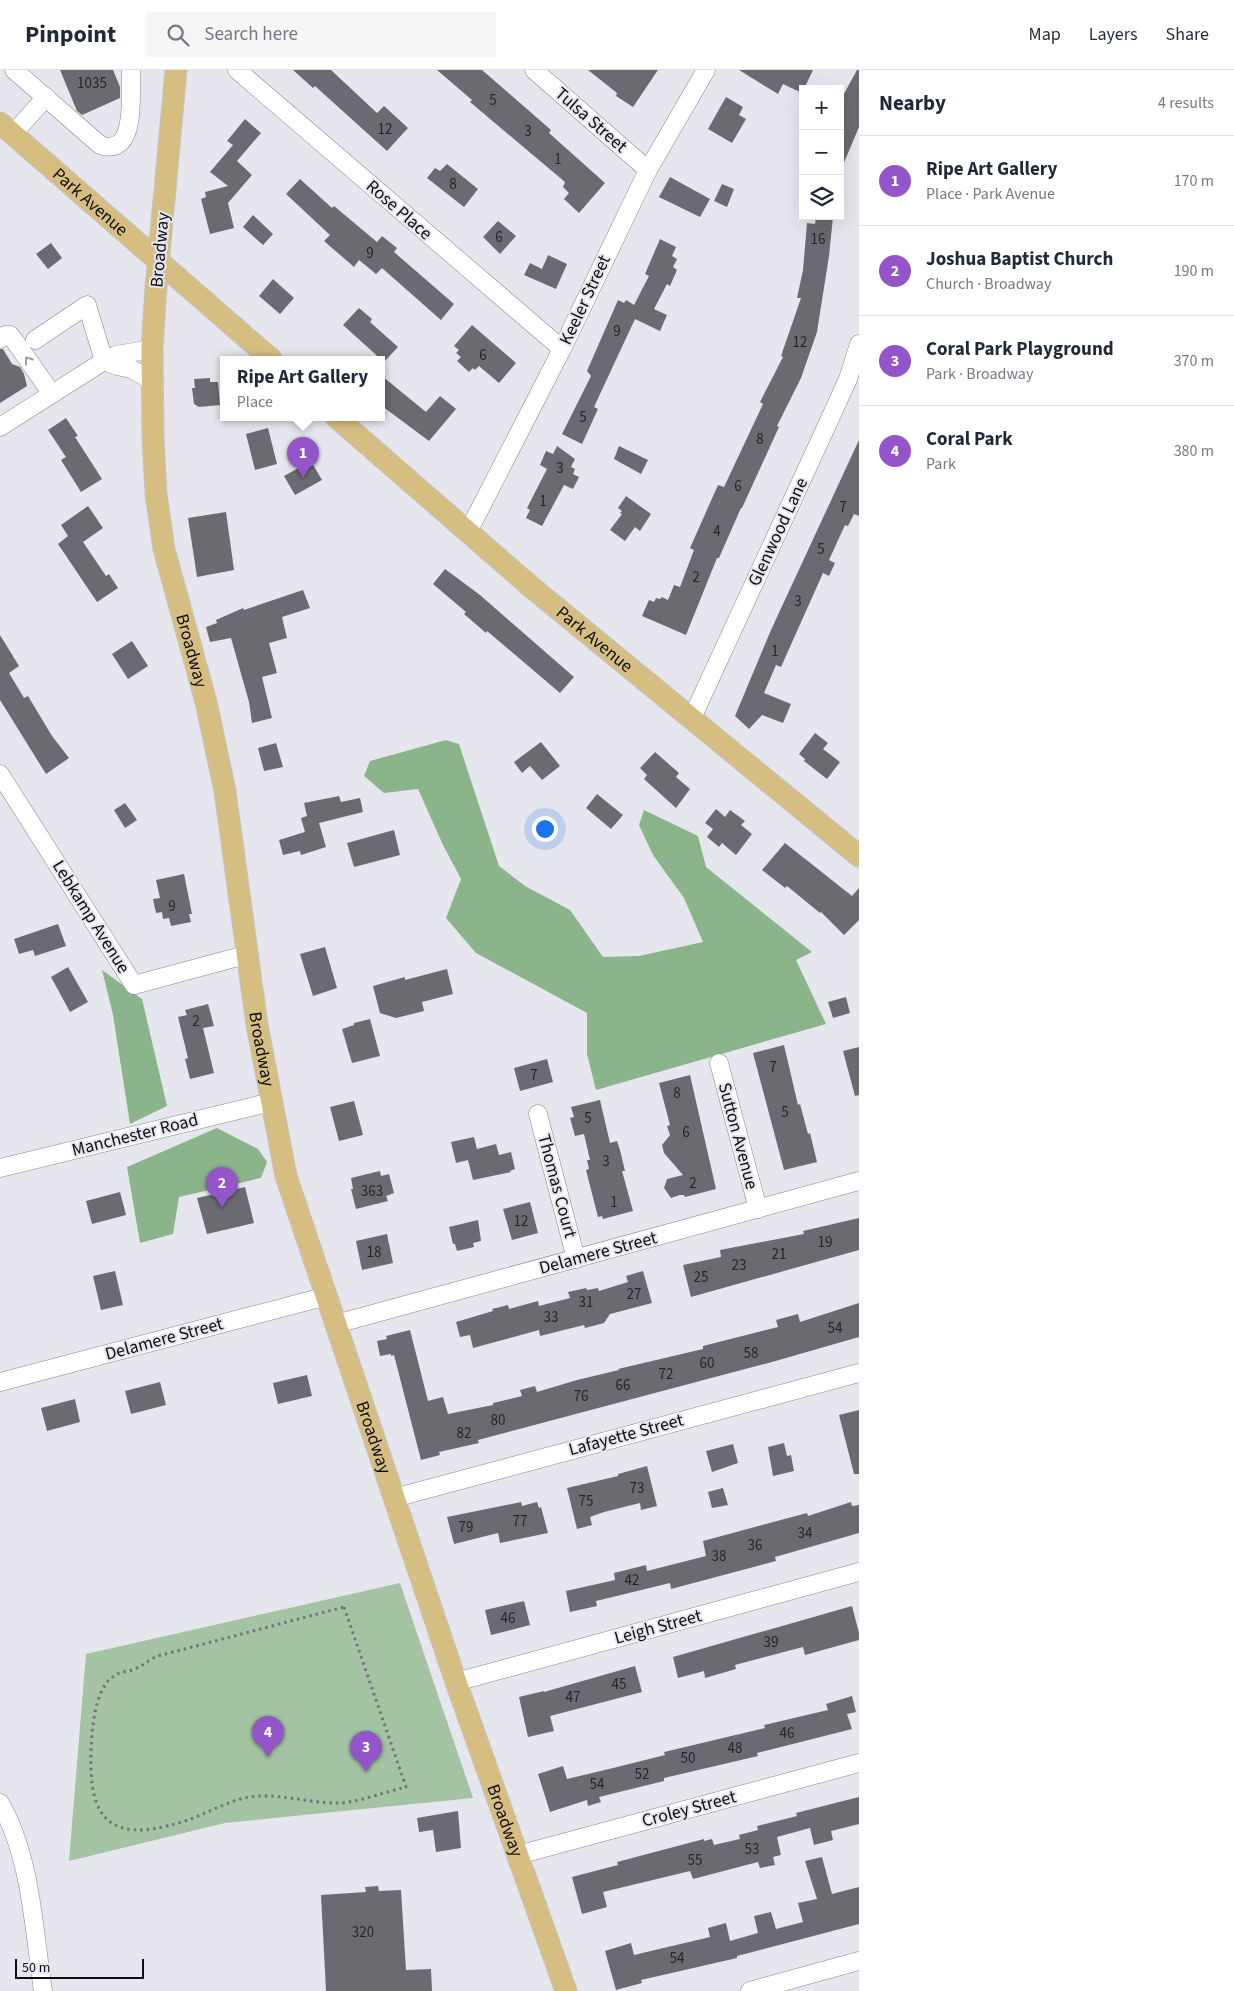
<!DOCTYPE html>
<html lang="en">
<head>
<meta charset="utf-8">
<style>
  :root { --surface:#fff; --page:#f6f6f7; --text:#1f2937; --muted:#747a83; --line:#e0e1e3; --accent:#9454ca }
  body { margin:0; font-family:"Source Sans 3",sans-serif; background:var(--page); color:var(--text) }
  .controls { position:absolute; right:15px; top:15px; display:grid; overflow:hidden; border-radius:0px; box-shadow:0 5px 20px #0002 }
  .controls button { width:45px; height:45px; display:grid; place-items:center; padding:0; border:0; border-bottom:1px solid var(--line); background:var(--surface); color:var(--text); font:25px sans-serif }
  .scale { position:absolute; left:15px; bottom:12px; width:129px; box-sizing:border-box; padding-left:5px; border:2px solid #0e0e10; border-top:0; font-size:14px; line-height:18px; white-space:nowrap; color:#0e0e10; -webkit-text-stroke:4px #e6e7ee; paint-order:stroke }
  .you { position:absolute; left:544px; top:758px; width:18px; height:18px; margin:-12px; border:4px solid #fff; border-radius:50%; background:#1a73e8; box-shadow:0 0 0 8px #1a73e833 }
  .badge { display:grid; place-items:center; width:32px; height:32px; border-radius:50%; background:var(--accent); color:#fff; font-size:16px; font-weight:700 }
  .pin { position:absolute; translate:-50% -41px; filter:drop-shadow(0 1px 2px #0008) }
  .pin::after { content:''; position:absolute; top:26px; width:18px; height:15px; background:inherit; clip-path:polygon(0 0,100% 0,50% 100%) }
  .popup { position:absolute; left:220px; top:286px; width:165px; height:65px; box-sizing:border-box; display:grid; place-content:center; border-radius:0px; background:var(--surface); filter:drop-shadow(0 1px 4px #0005); font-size:16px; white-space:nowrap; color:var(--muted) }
  .popup b { font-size:19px; color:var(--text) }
  .popup::after { content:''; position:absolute; left:50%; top:100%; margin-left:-10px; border:10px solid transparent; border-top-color:var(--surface) }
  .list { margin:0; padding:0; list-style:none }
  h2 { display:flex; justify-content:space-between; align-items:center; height:65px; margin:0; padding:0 20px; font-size:21px }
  h2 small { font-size:16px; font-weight:400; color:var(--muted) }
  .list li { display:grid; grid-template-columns:32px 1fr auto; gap:15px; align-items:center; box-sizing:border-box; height:90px; padding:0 20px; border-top:1px solid var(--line) }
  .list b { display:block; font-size:19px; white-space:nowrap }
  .list p { margin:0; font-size:16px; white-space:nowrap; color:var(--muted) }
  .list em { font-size:16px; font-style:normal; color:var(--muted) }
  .icon { flex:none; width:28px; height:28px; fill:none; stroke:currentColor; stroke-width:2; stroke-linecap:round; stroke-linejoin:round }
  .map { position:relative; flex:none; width:859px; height:1921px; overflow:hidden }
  header { display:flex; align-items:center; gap:30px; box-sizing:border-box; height:70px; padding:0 25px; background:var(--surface); border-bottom:1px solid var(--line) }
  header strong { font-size:24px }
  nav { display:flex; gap:28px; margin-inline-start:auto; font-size:18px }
  .search { width:350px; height:45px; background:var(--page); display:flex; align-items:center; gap:12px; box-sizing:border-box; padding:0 18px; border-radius:0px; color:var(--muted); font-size:19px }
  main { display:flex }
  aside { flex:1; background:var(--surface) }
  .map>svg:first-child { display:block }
  .green { fill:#a3c3a2 }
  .forest { fill:#8bb48a }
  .building { fill:#6a6b71 }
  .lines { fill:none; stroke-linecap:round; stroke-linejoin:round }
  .minor-casing { stroke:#83848a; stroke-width:19 }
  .major-casing { stroke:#c5c5c6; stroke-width:23 }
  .path { stroke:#737378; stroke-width:3; stroke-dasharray:2.5 4; stroke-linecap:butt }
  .minor { stroke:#fff; stroke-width:18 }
  .major { stroke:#d6be83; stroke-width:21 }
  .oneway { stroke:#9f9f9f }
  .labels { text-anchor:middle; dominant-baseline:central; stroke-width:4; stroke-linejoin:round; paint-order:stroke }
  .number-label { font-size:15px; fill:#252528 }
  .street-label { font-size:18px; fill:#0e0e10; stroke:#e6e7ee }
</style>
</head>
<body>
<header>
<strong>Pinpoint</strong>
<div class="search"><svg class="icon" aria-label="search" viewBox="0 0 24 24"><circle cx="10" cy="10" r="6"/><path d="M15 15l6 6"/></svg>Search here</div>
<nav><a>Map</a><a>Layers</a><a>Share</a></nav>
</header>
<main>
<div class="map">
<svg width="859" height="1921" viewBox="0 0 859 1921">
  <rect width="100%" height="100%" fill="#e6e7ee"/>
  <!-- green -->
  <path class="green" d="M400 1513 473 1728 225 1753 69 1791 86 1584Z"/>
  <!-- forest -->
  <g class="forest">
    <path d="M446 670 459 674 499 796 525 816 570 840 603 887 639 886 703 872 684 828 653 785 639 755 644 740 698 766 706 797 812 882 796 890 826 954 596 1020 587 984V943L476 883 446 848 461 809 443 775 418 719 384 723 364 706 370 691Z"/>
    <path d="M102 900 142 929 167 1036 130 1054 113 945Z"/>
    <path d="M217 1058 258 1079 267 1092 261 1108 179 1127 173 1164 140 1173 127 1097Z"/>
  </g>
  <!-- building -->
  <g class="building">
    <path d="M60 0H113L120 17V28L82 45 77 41Z"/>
    <path d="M293 0H331L377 43 384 36 408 58 387 81 315 16 313 18Z"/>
    <path d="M437 0H482L551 60 549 63 605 113 579 143 564 129 569 123 563 117 565 112 470 32 472 30Z"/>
    <path d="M588 0H658L633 37 616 26 617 23Z"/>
    <path d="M739 0H813L802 23 783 14 778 24Z"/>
    <path d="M857 0H859V57L840 102V31Z"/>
    <path d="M726 27 743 37 739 45 746 49 732 73 708 59Z"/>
    <path d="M245 49 261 63 237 91 252 105 228 133 234 158 210 164 201 129 206 127 205 122 228 116 210 102 233 75 227 71Z"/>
    <path d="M447 94 478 119 464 137 427 108 435 98 440 101Z"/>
    <path d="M670 107 710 129 700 147 659 127Z"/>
    <path d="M300 109 332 138 334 136 377 172 382 166 397 178 394 182 454 234 441 250 382 198 376 204 359 190 354 197 324 171 330 165 286 124Z"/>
    <path d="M722 114 734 119 727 137 714 131Z"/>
    <path d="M253 145 273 164 263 175 243 157Z"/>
    <path d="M816 146 833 147 829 186 817 262 801 308 777 356 779 357 742 438H741L719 488H717L686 565 642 546 649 530 654 532 656 528 660 529 662 527 668 530 674 515 680 517 694 480 690 478 718 415 724 417 763 334 760 332 783 287 781 286 801 228H797L803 200 807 153 815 154Z"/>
    <path d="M498 151 516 166 500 184 483 167Z"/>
    <path d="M660 169 676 177 672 186 677 189 673 197 677 200 670 216 667 214 654 239 667 245 660 261 635 249 594 337 598 339 582 374 562 364 591 306 587 301 618 230 624 233 626 230 634 235 649 206 645 204Z"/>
    <path d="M51 173 62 188 48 199 36 184Z"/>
    <path d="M548 185 567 194 556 219 524 205 530 193 542 199Z"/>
    <path d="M273 209 294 228 280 244 259 226Z"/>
    <path d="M359 238 372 249 370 252 398 277 384 292 343 255Z"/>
    <path d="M472 255 516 293 499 313 479 296 475 300 473 298 469 302 457 291 461 287 456 283 459 280 454 276Z"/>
    <path d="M0 279H3L12 294 20 297 24 304 27 316 0 333Z"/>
    <path d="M382 306 426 342 440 326 456 339 429 371 382 336Z"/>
    <path d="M210 308V312H218L220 335 199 337 194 334 192 318H195L194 309Z"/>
    <path d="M66 348 78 366 75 367 102 409 81 422 61 390 66 387 48 360Z"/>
    <path d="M268 358 277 394 255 400 246 364Z"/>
    <path d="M859 370V446L854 444 848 456 845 455 829 490 835 493 829 506 823 503 781 597 776 595 764 623 791 634 783 653 762 645 749 659 735 646 771 560Z"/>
    <path d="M557 376 575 389 571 397 575 399 573 404 579 407 573 419 564 415 542 456 526 448 530 440 527 438 547 399 540 395 546 381 553 384Z"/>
    <path d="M619 376 648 390 641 404 614 389Z"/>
    <path d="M311 391 322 410 295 425 284 406Z"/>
    <path d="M626 426 651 444 640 461 635 457 625 471 610 460 622 444 620 443 622 441 618 438Z"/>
    <path d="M88 436 103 458 83 472 106 506 109 504 118 518 97 532 58 474 68 466 61 455Z"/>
    <path d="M226 442 234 500 197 507 188 448Z"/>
    <path d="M445 499 480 525 574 607 560 623 487 561 486 563 464 544 466 542 433 514Z"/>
    <path d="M303 520 310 538 282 547 287 568 269 573 277 603 262 607 272 648 252 653 249 632 231 568 210 572 206 557 217 553 216 550 243 538 244 540Z"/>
    <path d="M0 565 19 596 9 603 24 628 28 626 52 666 69 688 46 704 0 630Z"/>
    <path d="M132 571 148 596 128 609 112 584Z"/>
    <path d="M815 663 828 673 823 679 840 692 827 709 804 691 805 689 799 684Z"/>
    <path d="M541 672 560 696 542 710 530 696 522 703 514 692Z"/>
    <path d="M276 673 283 697 264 701 258 678Z"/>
    <path d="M655 682 679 703 676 707 690 719 676 738 644 709 647 705 640 698Z"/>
    <path d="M597 724 623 745 611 759 586 738Z"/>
    <path d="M339 726 341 732 360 728 363 742 319 753 326 777 301 785 300 781 283 785 279 770 305 762 301 748 307 746 304 733Z"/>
    <path d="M125 733 137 750 125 758 114 740Z"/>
    <path d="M716 739 725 747 730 740 745 751 741 755 752 764 736 785 722 773 719 777 707 767 713 759 705 753Z"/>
    <path d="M394 760 400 785 354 797 347 773Z"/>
    <path d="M785 773 852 826 859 818V850L844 865 821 842 820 843 787 816 785 818 762 800Z"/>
    <path d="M184 804 192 844H189L191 852 171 856 169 848 163 849 162 842 156 843 153 829 160 828 156 810Z"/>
    <path d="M58 854 66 876 35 886 33 880 19 884 14 869Z"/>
    <path d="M325 877 337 918 313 926 300 884Z"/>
    <path d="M68 897 88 932 70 942 51 907Z"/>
    <path d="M447 899 453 924 422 932 424 941 396 948 380 943 373 916 405 907V910Z"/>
    <path d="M846 927 850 943 833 948 828 932Z"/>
    <path d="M208 934 214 956 203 958 214 1003 190 1009 185 989 188 988 178 947 187 945 185 940Z"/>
    <path d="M370 949 380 986 352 993 342 959 354 955V953Z"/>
    <path d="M784 975 798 1035 800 1034 808 1064 810 1063 817 1092 784 1100 753 983Z"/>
    <path d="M859 977V1025L855 1026 843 981Z"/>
    <path d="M547 989 553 1012 520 1021 514 998Z"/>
    <path d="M690 1005 716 1119 685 1127 684 1125H680L671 1128 664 1118 667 1109 683 1105 664 1083 662 1075 670 1065 667 1056 670 1055 659 1013Z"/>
    <path d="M600 1030 610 1073 617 1071 620 1080 625 1101H622L633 1141 603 1149 602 1146 598 1147 586 1100 589 1099 587 1090H590L584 1064 575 1066 570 1048 574 1047 571 1037Z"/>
    <path d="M354 1031 363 1065 339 1071 330 1037Z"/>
    <path d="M474 1067 477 1079 496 1074 499 1085 511 1082 515 1099 510 1101 511 1102 473 1110 468 1090 456 1093 451 1072Z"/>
    <path d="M380 1101 381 1106 389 1104 394 1123 386 1126 388 1131 356 1139 351 1119H353L351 1108Z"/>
    <path d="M245 1117 254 1153 207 1164 197 1128Z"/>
    <path d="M120 1122 126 1145 92 1154 86 1131Z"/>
    <path d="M530 1132 538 1163 512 1170 503 1139Z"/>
    <path d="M859 1148V1180L691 1227 683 1195 721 1187 720 1180 804 1164 803 1161Z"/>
    <path d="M478 1150 481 1171 473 1173 474 1177 457 1181 455 1174H453L449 1157Z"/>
    <path d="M387 1164 393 1193 362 1200 356 1171Z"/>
    <path d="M115 1201 123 1235 101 1240 93 1206Z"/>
    <path d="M643 1201 652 1233 610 1244 604 1253 585 1258 584 1255 540 1266 539 1260 473 1278 470 1265 460 1267 456 1252 493 1241 492 1239 508 1235 509 1239 538 1231 539 1236 570 1228 568 1222 586 1218 587 1220 598 1218 599 1221 628 1212 626 1206Z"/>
    <path d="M859 1233V1267L772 1292 478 1370 479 1373 439 1382 440 1385 421 1390 394 1285 391 1286V1284L380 1286 377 1271 387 1269 386 1266 410 1260 428 1331 443 1327 448 1344 493 1335V1333L522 1326 520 1320 535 1316 537 1322 577 1310 619 1300 618 1299 703 1279V1276L778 1257 776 1250 798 1244 800 1252Z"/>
    <path d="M307 1305 312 1326 278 1334 273 1313Z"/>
    <path d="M160 1312 166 1335 131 1344 125 1321Z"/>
    <path d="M75 1329 80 1352 47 1361 41 1338Z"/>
    <path d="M859 1340V1404H854L839 1345Z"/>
    <path d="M784 1373 787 1386 791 1385 794 1401 773 1406 768 1377Z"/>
    <path d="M733 1374 738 1393 712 1402 706 1381Z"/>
    <path d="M647 1396 657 1436 641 1440 640 1433 604 1442 590 1447 592 1455 577 1459 567 1418 618 1406V1404Z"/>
    <path d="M723 1418 728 1435 712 1438 708 1422Z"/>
    <path d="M521 1432 522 1436 537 1432 539 1438 541 1437 548 1463 500 1473 498 1463 454 1474 447 1447Z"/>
    <path d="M851 1432 852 1436 859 1435V1463L775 1487 776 1491 671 1519 670 1513 596 1531 597 1536 570 1542 566 1521 615 1510 614 1503 646 1495 647 1501 706 1486 703 1471 807 1443 808 1446Z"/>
    <path d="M524 1531 530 1555 491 1565 485 1540Z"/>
    <path d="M852 1536 859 1563V1570L805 1585 803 1577 735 1595 736 1599 705 1608 704 1601 678 1608 673 1587Z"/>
    <path d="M635 1596 642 1622 550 1646 554 1661 528 1667 519 1627 544 1621V1622Z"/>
    <path d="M852 1626 856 1642 847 1644 852 1659 757 1683 758 1686 664 1708V1711L599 1727 601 1732 588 1736 587 1730 550 1742 538 1704 563 1696 567 1709 613 1698 665 1685 664 1682 765 1658 764 1655 828 1640 826 1634Z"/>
    <path d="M859 1727V1754L831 1761 833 1770 814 1775 810 1758 777 1767 781 1785 773 1787 775 1795 760 1798 758 1792 693 1809 690 1801 603 1822 607 1837 582 1844 572 1807 618 1795 617 1792 704 1769V1771L712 1769 714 1775 740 1769 739 1765 758 1760 757 1756 797 1746 796 1743Z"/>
    <path d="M458 1741 461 1778 436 1782 433 1760 419 1762 417 1748Z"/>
    <path d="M822 1787 832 1824 859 1817V1854L737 1886V1888L641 1910 642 1913 616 1920 605 1881 631 1873 634 1885 710 1867 708 1858 726 1853 730 1871 758 1863 754 1846 771 1842 776 1859 803 1852 798 1833 817 1829 805 1791Z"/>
    <path d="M378 1816 379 1821 401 1820 406 1900 431 1899 432 1921H326L321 1825 366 1822 365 1817Z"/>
  </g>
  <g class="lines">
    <defs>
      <g id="minor">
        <path d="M14 0 100 75C138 88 130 23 131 0"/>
        <path d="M237 0 562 279"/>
        <path d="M534 0 648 100"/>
        <path d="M13 64 46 27"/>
        <path d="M0 269 5 265H10L14 270 52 324"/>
        <path d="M151 310 131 299 117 296 104 291 116 285 152 279"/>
        <path d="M0 357 104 291 87 235 35 270"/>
        <path d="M468 462 562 279 648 100 706 0"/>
        <path d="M692 648 828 353 848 309 859 274"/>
        <path d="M0 704 134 915 249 884"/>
        <path d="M719 993 758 1139"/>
        <path d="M538 1044 576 1189"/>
        <path d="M0 1098 271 1032"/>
        <path d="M336 1254 859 1111"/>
        <path d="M0 1312 327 1226"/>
        <path d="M394 1428 859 1303"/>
        <path d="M456 1612 859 1502"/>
        <path d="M0 1733C31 1786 34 1861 43 1921"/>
        <path d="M518 1785 859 1693"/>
        <path d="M750 1921 859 1891"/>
      </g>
      <g id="major">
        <path id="s1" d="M176 0 156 217 152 279 153 368 156 424 164 479 206 632 225 721 257 955 286 1106 456 1612 566 1921"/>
        <path id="s2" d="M0 53 271 289"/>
        <path id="s3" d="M336 347 530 516 859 786"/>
      </g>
    </defs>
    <!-- minor casing -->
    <use href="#minor" class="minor-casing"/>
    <!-- major casing -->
    <use href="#major" class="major-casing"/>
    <!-- path -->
    <path class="path" d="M344 1537 406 1717C384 1722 355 1734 332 1733 305 1732 277 1723 249 1727 227 1731 206 1744 185 1751 101 1778 86 1742 92 1664 94 1646 97 1617 114 1606 120 1601 129 1602 135 1599 144 1595 150 1589 158 1586Z"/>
    <!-- minor -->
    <use href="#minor" class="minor"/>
    <!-- major -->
    <use href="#major" class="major"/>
  </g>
  <!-- one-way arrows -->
  <defs><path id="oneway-chevron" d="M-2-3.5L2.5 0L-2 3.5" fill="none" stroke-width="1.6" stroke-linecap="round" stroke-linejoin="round" transform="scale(1.25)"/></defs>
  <use class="oneway" href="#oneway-chevron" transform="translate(28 290) rotate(-125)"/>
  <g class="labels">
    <!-- number labels -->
    <g class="number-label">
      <text x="92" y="13">1035</text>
      <text x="493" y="30">5</text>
      <text x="385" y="59">12</text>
      <text x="528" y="61">3</text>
      <text x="558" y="89">1</text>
      <text x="453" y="114">8</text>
      <text x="499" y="167">6</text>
      <text x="818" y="169">16</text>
      <text x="370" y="183">9</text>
      <text x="617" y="261">9</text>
      <text x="800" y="272">12</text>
      <text x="483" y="285">6</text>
      <text x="583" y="347">5</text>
      <text x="760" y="369">8</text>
      <text x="560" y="398">3</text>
      <text x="738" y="416">6</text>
      <text x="543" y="431">1</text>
      <text x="843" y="437">7</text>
      <text x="717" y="461">4</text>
      <text x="821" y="479">5</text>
      <text x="696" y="507">2</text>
      <text x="798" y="531">3</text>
      <text x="775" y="581">1</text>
      <text x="172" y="836">9</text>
      <text x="196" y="951">2</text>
      <text x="773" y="997">7</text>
      <text x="534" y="1005">7</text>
      <text x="677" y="1023">8</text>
      <text x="785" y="1042">5</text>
      <text x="588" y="1048">5</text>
      <text x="686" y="1062">6</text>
      <text x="606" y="1091">3</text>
      <text x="693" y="1113">2</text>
      <text x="372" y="1121">363</text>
      <text x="614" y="1132">1</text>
      <text x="521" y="1151">12</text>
      <text x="825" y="1172">19</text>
      <text x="374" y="1182">18</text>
      <text x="779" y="1184">21</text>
      <text x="739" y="1195">23</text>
      <text x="701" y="1207">25</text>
      <text x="634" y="1224">27</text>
      <text x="586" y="1232">31</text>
      <text x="551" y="1247">33</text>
      <text x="835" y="1258">54</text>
      <text x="751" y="1283">58</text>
      <text x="707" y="1293">60</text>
      <text x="666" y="1304">72</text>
      <text x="623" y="1315">66</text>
      <text x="581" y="1326">76</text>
      <text x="498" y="1350">80</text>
      <text x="464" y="1363">82</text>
      <text x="637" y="1418">73</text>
      <text x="586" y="1431">75</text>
      <text x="520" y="1451">77</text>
      <text x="466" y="1457">79</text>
      <text x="805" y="1463">34</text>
      <text x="755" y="1475">36</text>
      <text x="719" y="1486">38</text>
      <text x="632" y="1510">42</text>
      <text x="508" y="1548">46</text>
      <text x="771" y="1572">39</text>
      <text x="619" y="1614">45</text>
      <text x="573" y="1627">47</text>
      <text x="787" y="1663">46</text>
      <text x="735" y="1678">48</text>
      <text x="688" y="1688">50</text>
      <text x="642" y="1704">52</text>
      <text x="597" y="1714">54</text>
      <text x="752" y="1779">53</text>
      <text x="695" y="1790">55</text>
      <text x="363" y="1862">320</text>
      <text x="677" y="1888">54</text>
    </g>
    <!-- street labels -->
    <g class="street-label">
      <text transform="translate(591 50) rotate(41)">Tulsa Street</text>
      <text stroke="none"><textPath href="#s2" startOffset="120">Park Avenue</textPath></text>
      <text transform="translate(399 140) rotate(41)">Rose Place</text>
      <text transform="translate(160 180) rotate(-85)">Broadway</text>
      <text transform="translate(585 230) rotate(-65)">Keeler Street</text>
      <text transform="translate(778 462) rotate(-65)">Glenwood Lane</text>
      <text stroke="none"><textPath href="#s3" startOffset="341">Park Avenue</textPath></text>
      <text stroke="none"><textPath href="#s1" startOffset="586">Broadway</textPath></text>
      <text transform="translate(91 847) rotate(58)">Lebkamp Avenue</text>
      <text stroke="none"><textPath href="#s1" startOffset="991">Broadway</textPath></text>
      <text transform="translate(135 1065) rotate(-14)">Manchester Road</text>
      <text transform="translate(738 1066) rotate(75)">Sutton Avenue</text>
      <text transform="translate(557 1116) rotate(75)">Thomas Court</text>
      <text transform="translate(598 1183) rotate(-15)">Delamere Street</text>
      <text transform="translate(164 1269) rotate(-15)">Delamere Street</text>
      <text transform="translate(626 1365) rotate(-15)">Lafayette Street</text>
      <text stroke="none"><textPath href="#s1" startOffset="1396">Broadway</textPath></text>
      <text transform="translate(658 1557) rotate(-15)">Leigh Street</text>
      <text transform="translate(689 1739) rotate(-15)">Croley Street</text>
      <text stroke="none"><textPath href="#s1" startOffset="1801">Broadway</textPath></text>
    </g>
  </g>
</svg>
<div class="controls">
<button>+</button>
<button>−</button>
<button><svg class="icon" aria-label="layers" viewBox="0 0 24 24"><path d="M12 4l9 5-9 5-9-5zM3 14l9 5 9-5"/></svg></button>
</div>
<div class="scale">50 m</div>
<div class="you"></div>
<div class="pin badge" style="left:303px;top:408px">1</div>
<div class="popup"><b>Ripe Art Gallery</b>Place</div>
<div class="pin badge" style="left:222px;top:1138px">2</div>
<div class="pin badge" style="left:366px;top:1702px">3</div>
<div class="pin badge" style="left:268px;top:1687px">4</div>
</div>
<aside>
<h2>Nearby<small>4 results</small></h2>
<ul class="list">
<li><span class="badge">1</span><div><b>Ripe Art Gallery</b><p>Place · Park Avenue</p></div><em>170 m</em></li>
<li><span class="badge">2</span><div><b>Joshua Baptist Church</b><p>Church · Broadway</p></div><em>190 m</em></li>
<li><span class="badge">3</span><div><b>Coral Park Playground</b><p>Park · Broadway</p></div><em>370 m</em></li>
<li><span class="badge">4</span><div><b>Coral Park</b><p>Park</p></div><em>380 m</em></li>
</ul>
</aside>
</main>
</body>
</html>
